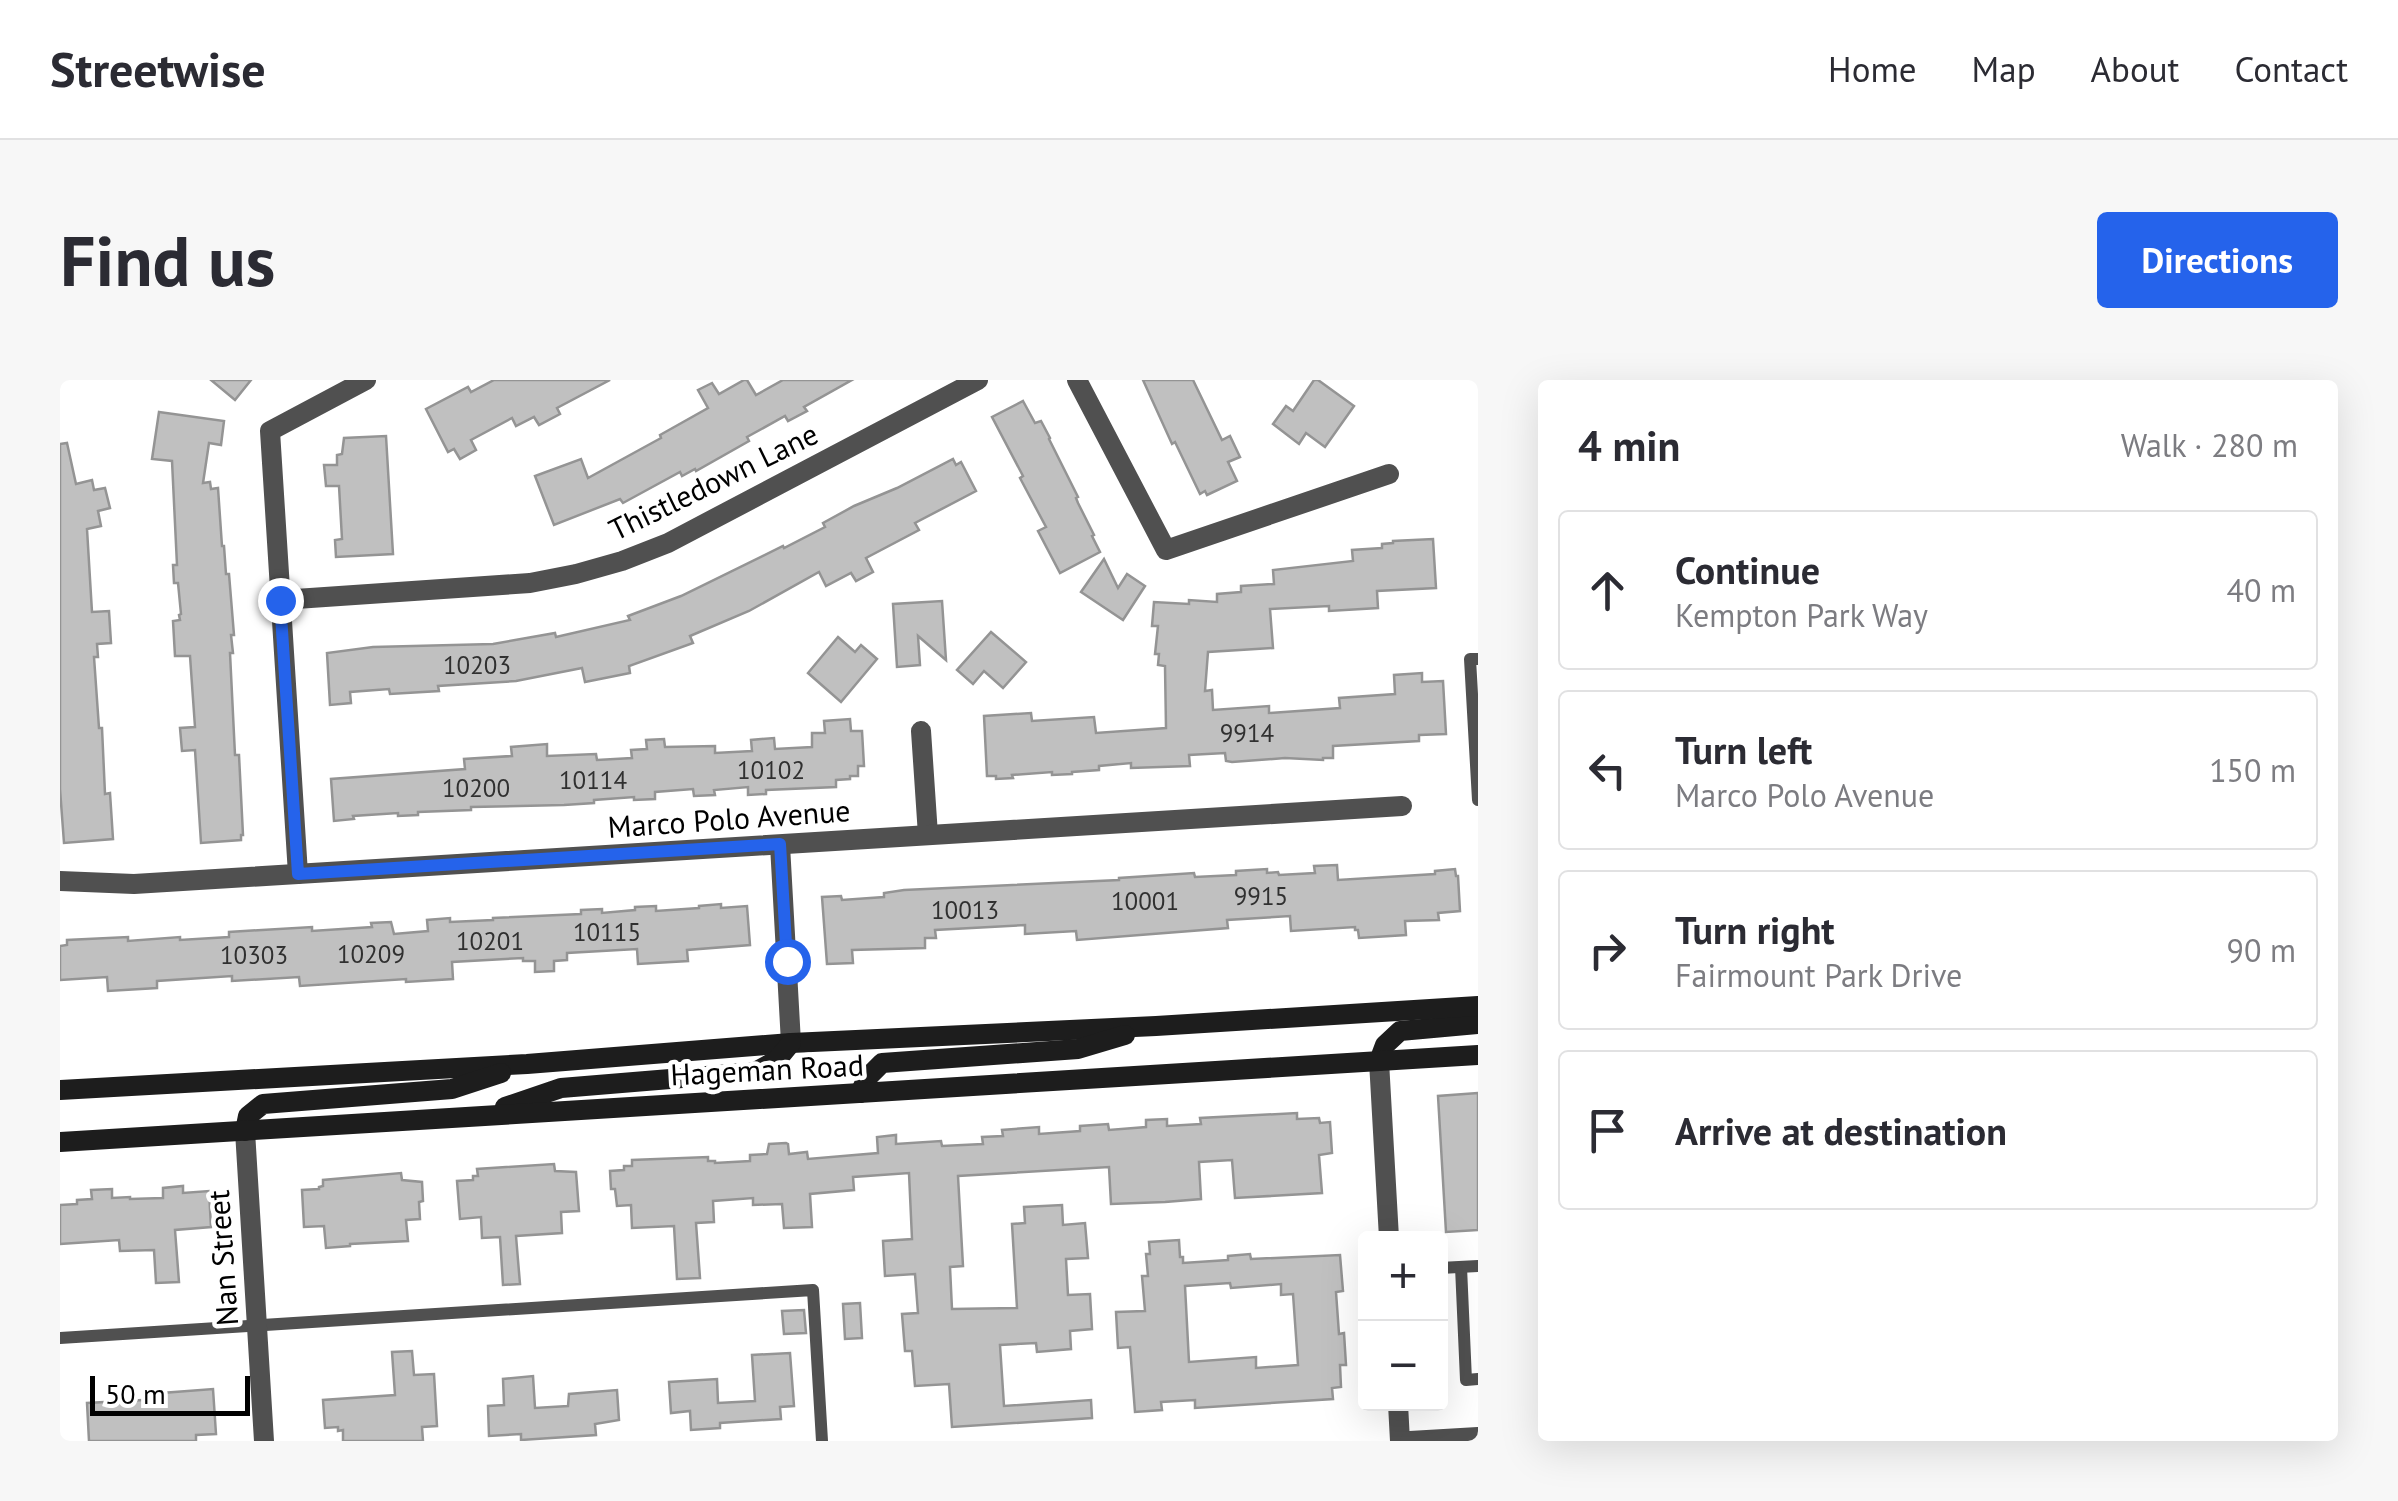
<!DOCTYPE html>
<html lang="en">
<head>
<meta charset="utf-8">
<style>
  :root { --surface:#fff; --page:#f7f7f7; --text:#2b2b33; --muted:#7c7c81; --line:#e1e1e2; --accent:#2563eb }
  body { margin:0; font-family:"PT Sans",sans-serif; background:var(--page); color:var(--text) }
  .controls { position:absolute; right:30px; bottom:30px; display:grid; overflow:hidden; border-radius:10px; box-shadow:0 10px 40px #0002 }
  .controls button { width:90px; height:90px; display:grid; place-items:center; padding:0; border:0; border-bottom:2px solid var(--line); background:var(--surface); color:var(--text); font:50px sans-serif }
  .scale { position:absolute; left:30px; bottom:25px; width:160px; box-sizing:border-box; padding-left:10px; border:5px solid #000; border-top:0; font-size:28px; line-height:35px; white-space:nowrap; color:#000; -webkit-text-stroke:8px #fff; paint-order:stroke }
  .stop { position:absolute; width:30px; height:30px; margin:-22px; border:8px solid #2563eb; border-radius:50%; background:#fff }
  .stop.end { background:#2563eb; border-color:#fff; box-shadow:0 2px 10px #0008 }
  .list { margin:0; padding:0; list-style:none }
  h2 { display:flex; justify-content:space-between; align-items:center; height:130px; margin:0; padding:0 40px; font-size:42px }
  h2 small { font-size:32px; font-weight:400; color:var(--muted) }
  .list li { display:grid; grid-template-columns:65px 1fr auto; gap:30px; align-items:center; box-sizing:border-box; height:160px; margin:0 20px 20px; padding:0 20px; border:2px solid var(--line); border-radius:10px }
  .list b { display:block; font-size:38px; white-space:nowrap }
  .list p { margin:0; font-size:32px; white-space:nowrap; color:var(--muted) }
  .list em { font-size:32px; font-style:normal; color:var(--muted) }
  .icon { flex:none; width:55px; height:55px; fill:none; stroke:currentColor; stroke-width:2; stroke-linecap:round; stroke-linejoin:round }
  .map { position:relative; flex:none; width:1418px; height:1061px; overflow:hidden; border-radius:10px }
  header { display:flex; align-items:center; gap:60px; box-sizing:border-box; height:140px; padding:0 50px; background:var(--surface); border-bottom:2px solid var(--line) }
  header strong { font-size:48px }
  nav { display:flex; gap:55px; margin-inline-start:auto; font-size:35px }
  .intro { display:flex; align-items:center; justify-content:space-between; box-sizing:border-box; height:240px; padding:0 60px }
  h1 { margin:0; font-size:70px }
  .button { padding:25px 45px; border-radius:10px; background:var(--accent); color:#fff; font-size:35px; font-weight:700 }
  main { display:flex; gap:60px; padding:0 60px }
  aside { flex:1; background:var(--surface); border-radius:10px; box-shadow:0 10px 40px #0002 }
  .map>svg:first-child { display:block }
  .building { fill:#c0c0c0; stroke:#949494; stroke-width:2.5; fill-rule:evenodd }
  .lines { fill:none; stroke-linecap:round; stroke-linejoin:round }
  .lane { stroke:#505050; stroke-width:12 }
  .street { stroke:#505050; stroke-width:20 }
  .secondary { stroke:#1d1d1d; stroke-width:20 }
  .route { stroke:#2563eb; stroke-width:12 }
  .labels { text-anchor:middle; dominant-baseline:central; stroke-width:9; stroke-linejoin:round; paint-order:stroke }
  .number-label { font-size:25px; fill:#303030 }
  .street-label { font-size:30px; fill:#000; stroke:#fff }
</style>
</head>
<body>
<header>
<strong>Streetwise</strong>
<nav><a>Home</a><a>Map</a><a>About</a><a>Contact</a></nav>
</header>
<div class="intro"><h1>Find us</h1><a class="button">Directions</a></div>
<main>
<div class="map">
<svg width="1418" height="1061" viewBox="0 0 1418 1061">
  <rect width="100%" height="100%" fill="#fff"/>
  <!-- building -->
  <g class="building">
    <path d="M151 0H191L175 20Z"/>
    <path d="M434 0H550L497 28 500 34 479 45 474 37 456 46 452 38 411 60 416 70 400 79 394 69 388 72 366 29 408 7 411 12Z"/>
    <path d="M684 0H687L696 15 723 0H792L744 27 747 31 728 41 725 36 687 57 689 61 636 91 635 89 622 96 620 92 563 123 560 119 494 145 475 96 521 79 528 98 601 58 600 55 648 28 638 10 652 3 659 14Z"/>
    <path d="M1083 0H1133L1162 60 1170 56 1180 77 1168 82 1177 101 1147 115 1145 111 1140 114 1115 62 1112 64Z"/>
    <path d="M1254 0H1258L1294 26 1265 67 1246 53 1239 64 1213 44 1226 26 1233 31Z"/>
    <path d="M963 21 975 43 981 41 990 58 989 59 1018 117 1016 118 1018 123 1034 155 1032 156 1040 172 1000 193 978 151 986 147 960 98 963 96 932 37Z"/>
    <path d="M99 32 164 41 161 65 149 63 143 103 150 102 151 109 158 108 162 166H164L166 194H169L174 255H171L173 273H170L175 375H179L183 455H181V460L141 463 135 370 122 371 120 348 135 347 130 276H115L113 241 120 240 119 235 121 234 118 203H114L113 185H117L112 81 92 79Z"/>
    <path d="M326 56 333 174 276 177 275 160 282 159 279 106H266L264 85H277V75L282 74 284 58Z"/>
    <path d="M7 63 16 104 32 100 34 110 45 108 50 128 38 131 41 146 27 149 32 232 49 231 51 263 37 264 38 277H34L39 348H42L45 414 50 413 53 459 4 463 0 409V64Z"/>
    <path d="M893 79 896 85 901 82 916 111 855 143 859 150 806 178 813 192 796 201 791 193 766 206 759 192 689 231 630 256 633 263 569 286 570 293 525 302 522 288 456 301 378 306 379 311 330 314 329 309 290 312 291 323 270 325 267 273 313 267 433 264 495 253 496 257 570 240 568 236 621 216 723 166 724 168 765 147 763 143 794 126 837 108Z"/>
    <path d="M1373 159 1376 208 1317 211 1318 228 1269 231V226L1210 229 1213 268 1148 272 1145 311 1152 310 1153 330 1209 326V333L1280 328 1279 318 1335 314 1334 295 1362 293V302L1383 301 1386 354 1359 355V361L1273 366V378H1263V380L1225 378 1172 382 1166 381 1165 373 1129 375 1130 386 1071 388V383L1039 386V390L1012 392V394L992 395V392L952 395 953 398 936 399V396H927L924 336 971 333 972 341 1034 337 1036 353 1106 348 1105 286 1098 285 1099 274H1095L1098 246H1092L1094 222 1129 224V220L1157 222V214L1181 212V206L1214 204 1213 190 1293 181 1292 170 1322 168V164L1333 163V161Z"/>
    <path d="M1044 179 1058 208 1067 194 1085 206 1063 240 1021 212Z"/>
    <path d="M882 221 886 280 858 256 860 285 837 287 833 224Z"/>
    <path d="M931 252 966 282 943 308 924 291 913 304 897 290Z"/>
    <path d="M778 257 795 272 801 265 817 279 781 322 748 293Z"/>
    <path d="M790 339 791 351H802L804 386H798V396H790V399L776 400V407L706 410V414L688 415V407L654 410 655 415 634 416 633 409 595 412V419L574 420V417L534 420V423L504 425 411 427V430L358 432V435L338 436V433L293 436 294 439 274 441 271 399 405 389 404 379 452 376 451 367 487 364V376L536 374 537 380 572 378 571 370 587 369 586 360 604 359 605 367 655 366V373L692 371 691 360 714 358 715 369 752 367V353H765L764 341Z"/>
    <path d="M1277 485 1278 500 1375 494V491L1395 489 1396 496H1398L1400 531 1378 533 1379 540 1345 541 1346 555 1299 558 1298 550H1295V547L1231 551 1230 536 1167 540 1168 548 1017 560 1016 551 965 554V545L875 550 876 558H865V568L792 570 793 583 767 584 762 517 781 516 782 520 824 517V513L844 510 1059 500V498L1134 493 1135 497 1176 495V491L1207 489V493L1218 492 1219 495 1255 493 1254 486Z"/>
    <path d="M661 524V528L687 526 690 565 627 570 628 581 578 584 577 569 507 573V580L494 581V591L475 592V581H463V578L392 582 393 599 346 602V599L240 606 239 597 172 601V596L97 601V608L48 611 47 597 0 600V566L7 565V560L68 557V561L120 557V560L169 557V552L202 550 252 547V551L312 547 311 543 331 542 334 554 368 551 367 540 390 538V542L433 540V538L521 534V530L542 529V533L575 530V527L596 526V531L639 528V526Z"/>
    <path d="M1418 713V850L1386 852 1378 716Z"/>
    <path d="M1237 733V739L1259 738 1260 743 1270 742 1272 773 1259 775 1262 813 1175 818 1172 780 1139 782 1141 819 1105 822 1051 824 1049 787 898 796 903 886 890 887 892 929 957 928 952 844 965 843 964 827 1002 825 1003 845 1025 843 1028 878 1006 879 1008 915 1030 914 1032 949 1010 951 1011 969 977 972 976 963 940 965 944 1026 1031 1020 1032 1038 892 1047 889 1004 855 1006 852 971H845L842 934 858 933 855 894 825 896 823 861 852 859 849 793 793 797 794 810 750 814 752 847 724 848 722 824 693 825V818L653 821 654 842 636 843 640 898 617 899 614 846 572 848 571 825 557 826 555 809H551L550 791 564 790V786H572V780L648 777V781H655V783L690 781V775L707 774 709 764 726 763 728 764 729 774 747 772 748 779 818 773 817 757 836 755V764L881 761 882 766 923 764 922 757 943 756 942 750 979 747V754L1020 751V746L1048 744 1049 750 1086 747V740L1107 739V746L1141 744 1140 738Z"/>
    <path d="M494 784 495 791 516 792 519 831 501 832 502 853 456 856 460 904 443 905 440 857 422 858 421 837 400 839 397 801 413 800V796H418L417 789Z"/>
    <path d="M341 793 342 800 362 802 363 821 359 822 360 839 346 840 348 861 290 864V866L266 868 264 846 244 847 242 810 259 809V807L263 806V800Z"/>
    <path d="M123 806V813L149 811 151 847 115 850 119 902 96 903 94 870 60 871 59 860 0 864V825L17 824V820L32 819 31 810 52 809V818L70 817V819L103 818V808Z"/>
    <path d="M1119 860 1120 877H1123V883L1168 880V876L1190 874 1191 879 1280 875 1283 911 1276 912 1279 954 1284 953 1286 985H1280L1281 1007 1272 1008 1273 1019 1135 1028V1020L1101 1022 1102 1030 1075 1032 1070 967 1058 968 1056 932 1085 931 1082 896H1088L1086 874H1090L1089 862ZM1170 903 1171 908 1221 904V915L1233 914 1238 985 1196 988V977L1129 982 1125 906Z"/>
    <path d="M800 923 802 958 785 959 783 924Z"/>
    <path d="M744 930 746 953 724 954 722 931Z"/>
    <path d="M352 971 354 995 374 994 377 1046 362 1047 363 1061H283V1050L278 1051V1047L265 1048 263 1020 335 1015 332 972Z"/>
    <path d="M730 973 734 1026 720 1027 721 1039 660 1043V1048L631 1050 630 1031 611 1033 609 1002 657 999 658 1023 695 1021 692 975Z"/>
    <path d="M473 996 475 1028 508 1026 509 1014 557 1010 559 1040 535 1044 536 1055 461 1060V1054L429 1056 428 1026 444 1025 443 999Z"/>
    <path d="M153 1009 156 1054 136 1055V1061H29L27 1023 102 1019V1013Z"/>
  </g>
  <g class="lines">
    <!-- lane -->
    <g class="lane">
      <path d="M1418 279H1410L1418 420"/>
      <path d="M1401 887 1406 1000 1418 999"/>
      <path d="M1380 888 1418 886"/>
      <path d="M0 958 753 910 762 1061"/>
    </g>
    <!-- street -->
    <g class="street">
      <path d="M1017 0 1106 170 1329 94"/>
      <path d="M221 220 470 203 516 194 562 181 608 163 918 0"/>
      <path d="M861 351 868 455"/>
      <path d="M720 465 731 663"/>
      <path d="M238 494 210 51 306 0"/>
      <path d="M0 501 74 504 1342 426"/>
      <path d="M1319 681 1329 858"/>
      <path d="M185 751 204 1061"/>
      <path d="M1338 1024 1340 1061"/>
      <path d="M1350 1061 1418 1057"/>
    </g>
    <!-- secondary -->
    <g class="secondary">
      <path d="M1319 681 1325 665 1340 651 1418 644"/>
      <path d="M0 710 467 684 731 663 1096 646 1418 626"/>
      <path d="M800 713 807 698 822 683 1018 669 1065 655"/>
      <path d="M445 727 501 708 695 692 717 680 731 663"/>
      <path d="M185 751 188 736 203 724 392 709 441 693"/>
      <path d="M0 762 1418 675"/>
    </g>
  </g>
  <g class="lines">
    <!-- route -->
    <path class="route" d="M220 220 238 494 720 464 727 581"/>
  </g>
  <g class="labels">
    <!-- number labels -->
    <g class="number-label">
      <text x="417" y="285">10203</text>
      <text x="1187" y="353">9914</text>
      <text x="711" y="390">10102</text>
      <text x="533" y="400">10114</text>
      <text x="416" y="408">10200</text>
      <text x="1201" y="516">9915</text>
      <text x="1085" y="521">10001</text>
      <text x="905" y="530">10013</text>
      <text x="547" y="552">10115</text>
      <text x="430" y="561">10201</text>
      <text x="311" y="574">10209</text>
      <text x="194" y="575">10303</text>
    </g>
    <!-- street labels -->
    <g class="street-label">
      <text transform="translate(653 101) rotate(-26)">Thistledown Lane</text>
      <text transform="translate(669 438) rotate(-4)">Marco Polo Avenue</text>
      <text transform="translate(707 689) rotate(-3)">Hageman Road</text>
      <text transform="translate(162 878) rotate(-94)">Nan Street</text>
    </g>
  </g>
</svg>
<div class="controls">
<button>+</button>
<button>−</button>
</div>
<div class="scale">50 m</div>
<div class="stop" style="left:727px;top:581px"></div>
<div class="stop end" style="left:220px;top:220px"></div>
</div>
<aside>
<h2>4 min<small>Walk · 280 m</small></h2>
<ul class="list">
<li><svg class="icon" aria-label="ahead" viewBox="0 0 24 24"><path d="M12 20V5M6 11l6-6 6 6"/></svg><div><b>Continue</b><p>Kempton Park Way</p></div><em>40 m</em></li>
<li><svg class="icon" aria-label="left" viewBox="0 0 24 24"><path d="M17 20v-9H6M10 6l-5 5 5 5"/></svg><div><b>Turn left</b><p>Marco Polo Avenue</p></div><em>150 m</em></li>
<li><svg class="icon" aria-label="right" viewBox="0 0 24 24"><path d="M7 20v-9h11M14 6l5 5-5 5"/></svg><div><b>Turn right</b><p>Fairmount Park Drive</p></div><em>90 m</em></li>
<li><svg class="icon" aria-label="arrive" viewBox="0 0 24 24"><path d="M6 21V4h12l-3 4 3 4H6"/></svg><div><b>Arrive at destination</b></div></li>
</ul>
</aside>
</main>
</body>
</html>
